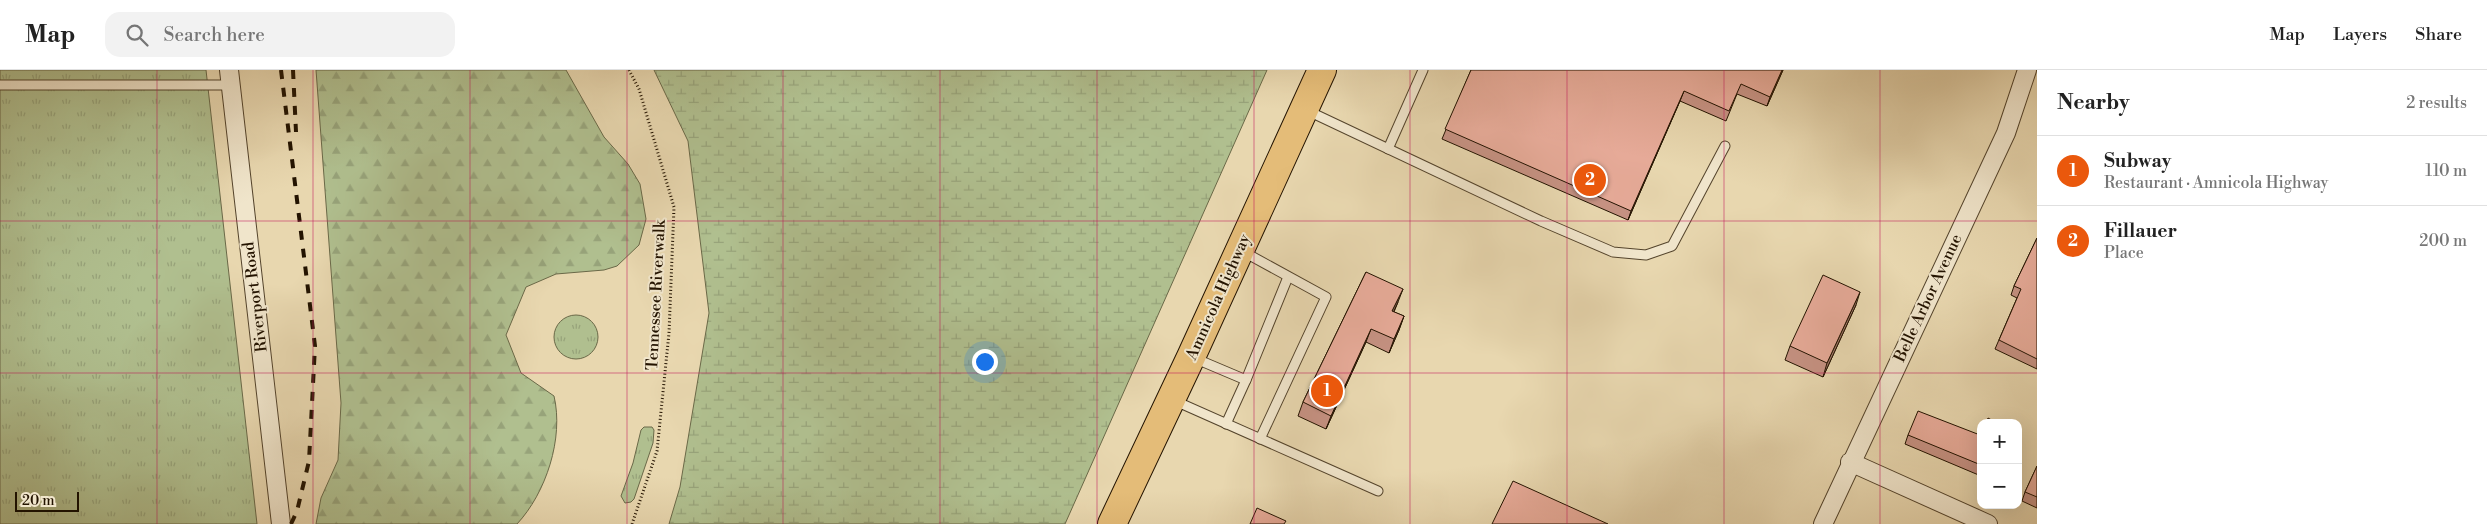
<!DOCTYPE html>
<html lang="en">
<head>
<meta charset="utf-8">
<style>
  :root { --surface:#fff; --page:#f2f2f2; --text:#222; --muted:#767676; --line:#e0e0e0; --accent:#ea580c }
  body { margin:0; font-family:"Libre Bodoni",serif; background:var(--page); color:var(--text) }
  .controls { position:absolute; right:15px; bottom:15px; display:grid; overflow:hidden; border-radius:10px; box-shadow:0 5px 20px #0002 }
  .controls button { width:45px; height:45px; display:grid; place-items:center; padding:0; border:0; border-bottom:1px solid var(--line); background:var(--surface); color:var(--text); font:25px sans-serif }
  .scale { position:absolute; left:15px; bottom:12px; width:64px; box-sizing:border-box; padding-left:5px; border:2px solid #231300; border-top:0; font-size:14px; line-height:18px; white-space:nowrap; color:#231300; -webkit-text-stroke:4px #f0e5cb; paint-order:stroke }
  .you { position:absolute; left:984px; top:291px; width:18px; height:18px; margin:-12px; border:4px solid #fff; border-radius:50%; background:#1a73e8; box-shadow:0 0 0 8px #1a73e833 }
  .badge { display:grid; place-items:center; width:32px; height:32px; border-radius:50%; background:var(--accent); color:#fff; font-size:16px; font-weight:700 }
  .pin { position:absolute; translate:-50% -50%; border:2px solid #fff; box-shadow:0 1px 5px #0006 }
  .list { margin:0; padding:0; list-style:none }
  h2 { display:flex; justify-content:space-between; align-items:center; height:65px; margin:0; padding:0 20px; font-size:21px }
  h2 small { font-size:16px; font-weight:400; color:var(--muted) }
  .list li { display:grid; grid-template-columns:32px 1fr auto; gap:15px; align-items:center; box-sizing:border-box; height:70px; padding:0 20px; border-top:1px solid var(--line) }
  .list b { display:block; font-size:19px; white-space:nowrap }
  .list p { margin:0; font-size:16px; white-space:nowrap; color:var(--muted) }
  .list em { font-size:16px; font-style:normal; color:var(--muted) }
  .icon { flex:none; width:28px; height:28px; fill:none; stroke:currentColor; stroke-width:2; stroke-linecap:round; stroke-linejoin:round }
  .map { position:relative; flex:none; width:2037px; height:454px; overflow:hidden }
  header { display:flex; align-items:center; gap:30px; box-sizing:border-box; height:70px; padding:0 25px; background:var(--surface); border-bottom:1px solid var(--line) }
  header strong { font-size:24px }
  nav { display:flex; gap:28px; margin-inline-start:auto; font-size:18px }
  .search { width:350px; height:45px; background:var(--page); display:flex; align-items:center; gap:12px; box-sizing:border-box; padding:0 18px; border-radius:15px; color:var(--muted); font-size:19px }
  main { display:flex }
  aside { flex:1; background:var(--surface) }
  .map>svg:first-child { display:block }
  .grass { fill:url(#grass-tufts); stroke:#6a6948 }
  .forest { fill:url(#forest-firs); stroke:#6a6948 }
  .wetland { fill:url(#wetland-marsh); stroke:#6a6948 }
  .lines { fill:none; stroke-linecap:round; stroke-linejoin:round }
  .lane-casing { stroke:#54442c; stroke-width:11 }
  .street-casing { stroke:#54442c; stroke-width:20 }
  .primary-casing { stroke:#231300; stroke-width:30 }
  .path { stroke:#231300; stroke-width:3; stroke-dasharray:1 2.5; stroke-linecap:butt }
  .lane { stroke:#f0e5cb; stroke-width:9 }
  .street { stroke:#f0e5cb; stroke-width:18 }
  .primary { stroke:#e4bc78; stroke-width:28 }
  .rail { stroke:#231300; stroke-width:4; stroke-dasharray:9 9; stroke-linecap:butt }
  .wall { fill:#c69283; stroke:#231300 }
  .shaded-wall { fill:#a1776a; stroke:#231300 }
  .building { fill:#e6aa98; stroke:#231300 }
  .grid { fill:none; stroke:#c2185b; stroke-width:1; stroke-opacity:0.55 }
  .labels { text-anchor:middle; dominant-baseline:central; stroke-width:4; stroke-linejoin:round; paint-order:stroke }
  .street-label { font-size:16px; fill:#231300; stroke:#f0e5cb }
</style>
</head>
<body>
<header>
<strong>Map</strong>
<div class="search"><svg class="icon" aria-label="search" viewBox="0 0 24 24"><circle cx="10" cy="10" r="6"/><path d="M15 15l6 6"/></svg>Search here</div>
<nav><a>Map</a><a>Layers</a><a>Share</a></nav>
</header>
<main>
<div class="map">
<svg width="2037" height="454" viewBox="0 0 2037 454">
  <defs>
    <pattern id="grass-tufts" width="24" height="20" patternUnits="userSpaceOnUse" patternTransform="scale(1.25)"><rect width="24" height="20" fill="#b0bf8f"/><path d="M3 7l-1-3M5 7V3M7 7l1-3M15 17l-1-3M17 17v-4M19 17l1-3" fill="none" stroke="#97a37a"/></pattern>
    <pattern id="forest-firs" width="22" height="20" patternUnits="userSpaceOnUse" patternTransform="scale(1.25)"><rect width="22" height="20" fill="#b0bf8f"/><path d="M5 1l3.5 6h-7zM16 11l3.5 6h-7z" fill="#97a37a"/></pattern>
    <pattern id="wetland-marsh" width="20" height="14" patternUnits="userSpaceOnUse" patternTransform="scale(1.25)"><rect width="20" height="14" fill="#b0bf8f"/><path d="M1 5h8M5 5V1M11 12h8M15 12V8" fill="none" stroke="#97a37a"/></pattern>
  </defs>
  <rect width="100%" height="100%" fill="#e8d7af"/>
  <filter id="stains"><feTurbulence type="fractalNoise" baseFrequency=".004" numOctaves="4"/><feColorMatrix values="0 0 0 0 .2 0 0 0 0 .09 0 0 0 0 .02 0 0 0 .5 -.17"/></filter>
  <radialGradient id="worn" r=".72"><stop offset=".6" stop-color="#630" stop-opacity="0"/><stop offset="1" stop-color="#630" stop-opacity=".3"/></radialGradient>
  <!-- grass -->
  <g class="grass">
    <path d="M0 0H206L257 454H0Z"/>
    <circle cx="576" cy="267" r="22"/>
    <path d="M644 357H652L654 360 653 373 634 429 631 432 625 433 621 426 633 393 641 360Z"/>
  </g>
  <!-- forest -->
  <path class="forest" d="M316 0H566L604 67 628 94 640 114 646 149 639 175 617 196 604 200 556 204 526 217 506 265 521 303 554 326C564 368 546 423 517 454H316L321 428 338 390 341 333Z"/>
  <!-- wetland -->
  <path class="wetland" d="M654 0H1267L1065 454H669L680 417 709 243 688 71Z"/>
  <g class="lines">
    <defs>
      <g id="lane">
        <path d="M0 15H231"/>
        <path d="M1306 40 1541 151 1613 182 1646 185 1672 176 1725 76"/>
        <path d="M1388 79 1423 0"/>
        <path d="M1242 181 1326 227 1260 369"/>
        <path d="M1194 288 1246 310 1288 207"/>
        <path d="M1173 330 1378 421"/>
        <path d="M1226 354 1246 310"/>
      </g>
      <g id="street">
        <path d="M229 0 281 454"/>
        <path d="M1850 392 1988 454"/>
        <path d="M1823 454 2006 63 2027 0"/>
      </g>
      <path id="primary" d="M1112 454 1191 287 1322 0"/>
    </defs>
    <!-- lane casing -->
    <use href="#lane" class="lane-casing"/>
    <!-- street casing -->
    <use href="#street" class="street-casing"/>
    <!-- primary casing -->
    <use href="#primary" class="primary-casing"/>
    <!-- path -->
    <path class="path" d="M629 0 639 19 674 137 669 263 657 381 632 454"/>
    <!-- lane -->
    <use href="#lane" class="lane"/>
    <!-- street -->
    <use href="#street" class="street"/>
    <!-- primary -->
    <use href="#primary" class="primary"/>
    <!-- rail -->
    <g class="rail">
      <path d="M281 0 315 276 309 391 297 441 291 454"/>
      <path d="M293 0 296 62"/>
    </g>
  </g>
  <!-- wall -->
  <g class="wall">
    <path d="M1471 0H1783L1767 36 1737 24 1726 51 1680 31 1628 150 1442 69Z"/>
    <path d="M2037 168V299L1995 279 2017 228 2011 225 2014 216Z"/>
    <path d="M1366 202 1398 232 1394 242 1404 246 1399 260 1389 283 1366 272 1326 359 1298 346 1303 332Z"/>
    <path d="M1856 235 1823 307 1785 290 1790 276Z"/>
    <path d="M1981 363V406L1905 374 1908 365H1980Z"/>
    <path d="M2037 396V438L2022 431 2025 422Z"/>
  </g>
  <!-- shaded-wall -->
  <g class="shaded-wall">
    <path d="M1782 0H1783L1767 36 1770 27Z"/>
    <path d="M1684 21 1680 31 1628 150 1631 141Z"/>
    <path d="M1403 219 1398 232 1388 254 1392 241Z"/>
    <path d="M1860 222 1856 235 1823 307 1827 293Z"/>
    <path d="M1404 246 1399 260 1389 283 1394 269Z"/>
    <path d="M1371 259 1366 272 1326 359 1331 346Z"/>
  </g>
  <!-- building -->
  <g class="building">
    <path d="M1471 0H1782L1770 27 1741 14 1729 41 1684 21 1631 141 1445 59Z"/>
    <path d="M2037 168V289L1999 270 2021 219 2014 216Z"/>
    <path d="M1366 202 1403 219 1392 241 1404 246 1394 269 1371 259 1331 346 1303 332Z"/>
    <path d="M1823 205 1860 222 1827 293 1790 276Z"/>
    <path d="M1918 341 1980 365 1981 363V395L1908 365Z"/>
    <path d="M1988 348 1997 353H1986Z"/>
    <path d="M2037 396V427L2025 422Z"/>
    <path d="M1513 411 1608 454H1492Z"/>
    <path d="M1257 438 1286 451 1284 454H1250Z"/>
  </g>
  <!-- grid -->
  <path class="grid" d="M157 0V454M313 0V454M470 0V454M627 0V454M783 0V454M940 0V454M1097 0V454M1254 0V454M1410 0V454M1567 0V454M1724 0V454M1880 0V454M0 151H2037M0 303H2037"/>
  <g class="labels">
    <!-- street labels -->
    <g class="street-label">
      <text transform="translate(656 225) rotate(-87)">Tennessee Riverwalk</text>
      <text transform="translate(255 227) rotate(-97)">Riverport Road</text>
      <text transform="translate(1218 227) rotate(-66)">Amnicola Highway</text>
      <text transform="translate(1928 228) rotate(-65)">Belle Arbor Avenue</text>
    </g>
  </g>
  <rect width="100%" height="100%" filter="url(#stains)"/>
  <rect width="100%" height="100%" fill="url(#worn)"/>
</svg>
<div class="controls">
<button>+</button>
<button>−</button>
</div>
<div class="scale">20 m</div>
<div class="you"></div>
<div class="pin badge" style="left:1327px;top:321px">1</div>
<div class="pin badge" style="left:1590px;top:110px">2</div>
</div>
<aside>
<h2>Nearby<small>2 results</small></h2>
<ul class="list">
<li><span class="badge">1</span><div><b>Subway</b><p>Restaurant · Amnicola Highway</p></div><em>110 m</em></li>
<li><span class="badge">2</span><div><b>Fillauer</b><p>Place</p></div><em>200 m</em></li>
</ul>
</aside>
</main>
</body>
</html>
